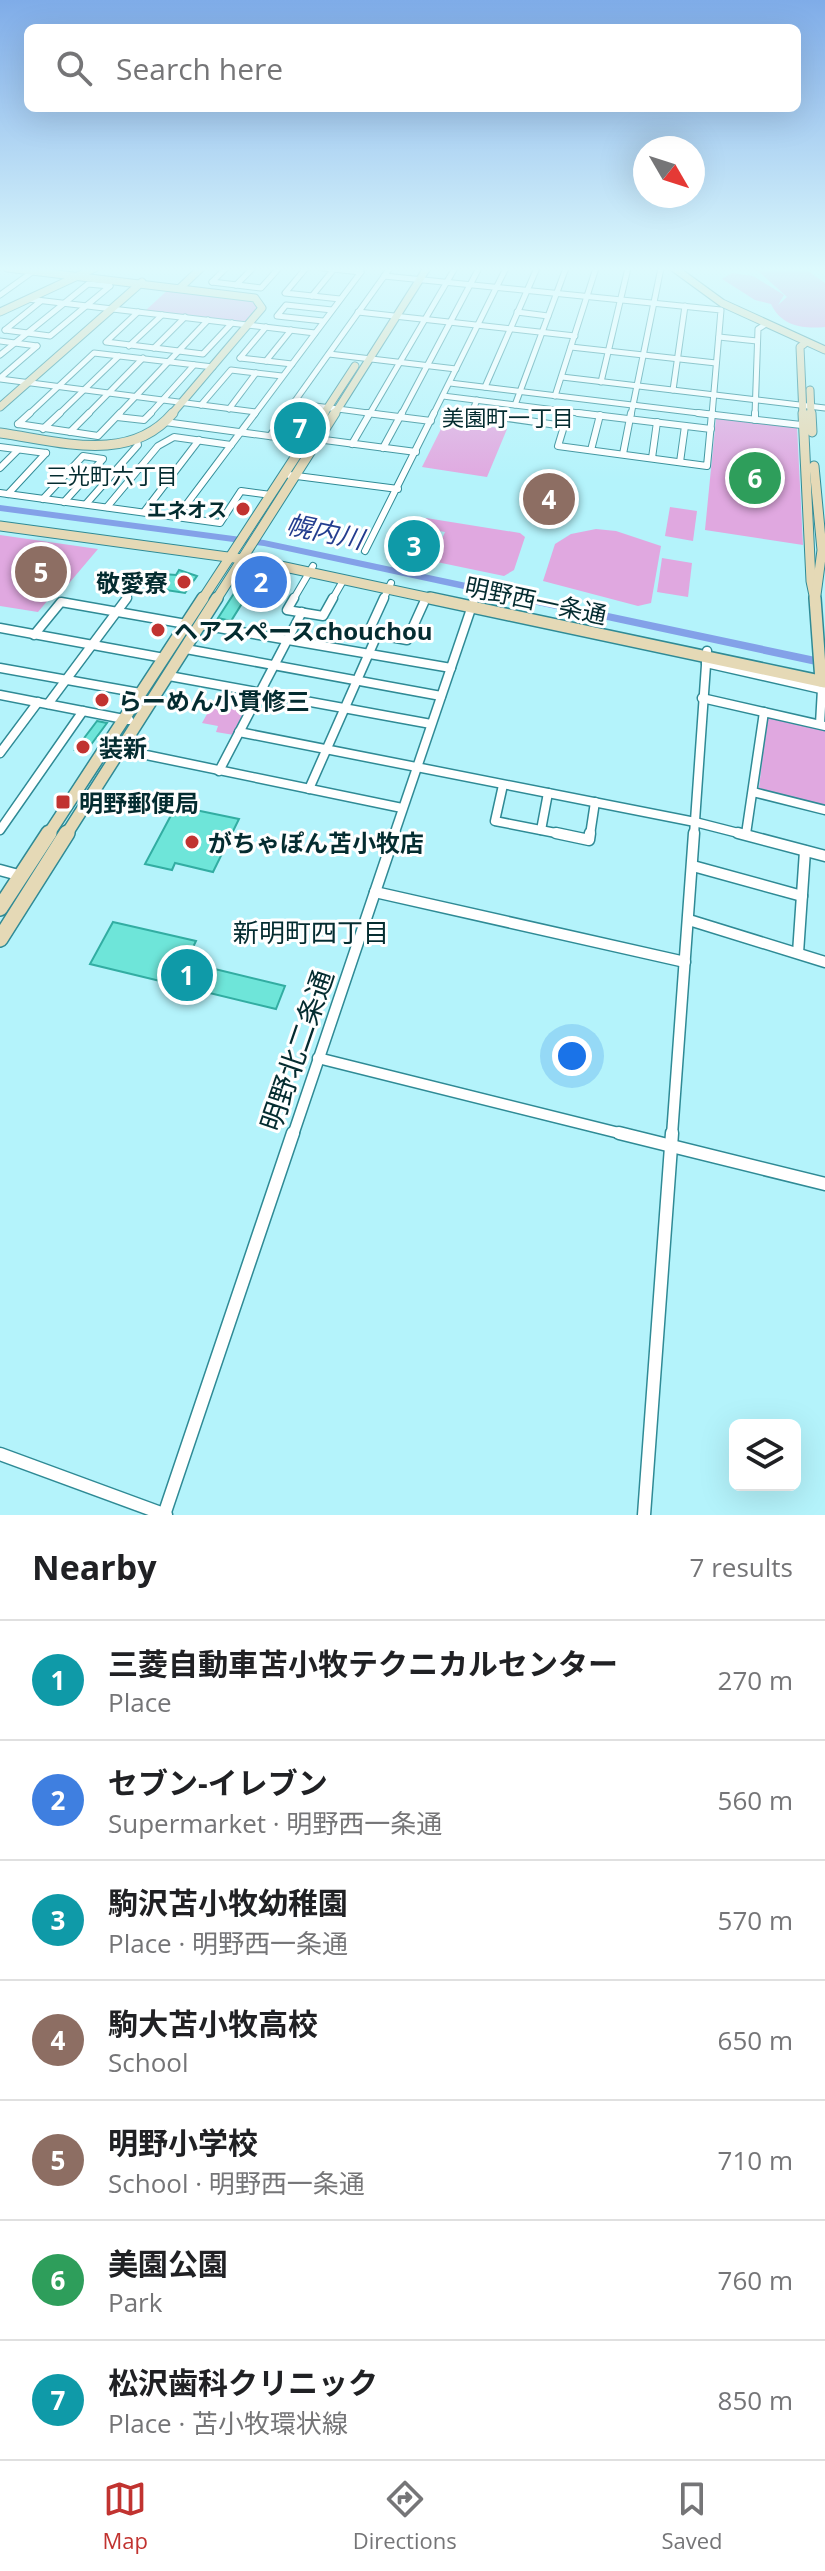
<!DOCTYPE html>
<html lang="en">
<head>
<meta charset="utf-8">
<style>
  :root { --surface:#fff; --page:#f6f6f6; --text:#202124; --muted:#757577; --line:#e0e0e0; --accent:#c13330 }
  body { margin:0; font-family:"Open Sans","Noto Sans JP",sans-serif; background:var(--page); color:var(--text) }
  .controls { position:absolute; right:24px; bottom:24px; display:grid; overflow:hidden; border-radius:12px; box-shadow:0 8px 32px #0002 }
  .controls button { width:72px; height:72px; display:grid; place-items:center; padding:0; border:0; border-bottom:2px solid var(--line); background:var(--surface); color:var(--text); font:40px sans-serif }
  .compass { position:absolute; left:633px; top:136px; width:72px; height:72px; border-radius:50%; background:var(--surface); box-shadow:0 8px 32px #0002; rotate:129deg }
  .you { position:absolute; left:572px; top:1056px; width:28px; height:28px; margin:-20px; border:6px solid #fff; border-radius:50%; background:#1a73e8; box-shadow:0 0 0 12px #1a73e833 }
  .badge { display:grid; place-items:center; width:52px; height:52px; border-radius:50%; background:var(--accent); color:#fff; font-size:26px; font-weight:700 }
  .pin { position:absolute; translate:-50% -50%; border:4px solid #fff; box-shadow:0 2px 8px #0006 }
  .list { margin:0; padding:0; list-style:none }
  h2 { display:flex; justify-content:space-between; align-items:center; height:104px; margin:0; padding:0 32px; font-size:34px }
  h2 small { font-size:26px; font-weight:400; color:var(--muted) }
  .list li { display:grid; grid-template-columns:52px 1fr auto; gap:24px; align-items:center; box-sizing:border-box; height:120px; padding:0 32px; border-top:2px solid var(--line) }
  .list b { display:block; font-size:30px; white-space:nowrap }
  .list p { margin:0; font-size:26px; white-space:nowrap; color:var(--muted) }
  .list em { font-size:26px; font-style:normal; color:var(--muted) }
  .icon { flex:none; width:44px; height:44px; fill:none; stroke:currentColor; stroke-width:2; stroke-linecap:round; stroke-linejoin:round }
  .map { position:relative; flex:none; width:825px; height:1515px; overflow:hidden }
  .search { position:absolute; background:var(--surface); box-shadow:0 8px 32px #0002; left:24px; right:24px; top:24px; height:88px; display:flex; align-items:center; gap:20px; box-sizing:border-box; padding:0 28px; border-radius:12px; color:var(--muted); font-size:30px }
  .sheet { height:944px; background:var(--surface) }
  nav { display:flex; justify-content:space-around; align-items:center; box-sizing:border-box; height:112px; border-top:2px solid var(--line); background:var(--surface); font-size:22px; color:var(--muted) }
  nav a { display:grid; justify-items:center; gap:4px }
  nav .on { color:var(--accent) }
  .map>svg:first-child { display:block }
  .green { fill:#e0a8e0 }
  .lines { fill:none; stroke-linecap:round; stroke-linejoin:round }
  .river { fill:#83a1e8; fill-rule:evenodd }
  .building { fill:#6ee5d9; stroke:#32ada2; stroke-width:2 }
  .street-far4-casing { stroke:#2f8a95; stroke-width:7 }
  .street-far3-casing { stroke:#2f8a95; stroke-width:8 }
  .street-far2-casing { stroke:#2f8a95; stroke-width:11 }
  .street-far1-casing { stroke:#2f8a95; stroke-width:13 }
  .street-casing { stroke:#2f8a95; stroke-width:15 }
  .secondary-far3-casing { stroke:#2f8a95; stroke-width:9 }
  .secondary-far2-casing { stroke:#2f8a95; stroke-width:11 }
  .secondary-far1-casing { stroke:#2f8a95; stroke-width:14 }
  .secondary-casing { stroke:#2f8a95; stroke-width:18 }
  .street-far4 { stroke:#fff; stroke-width:5 }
  .street-far3 { stroke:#fff; stroke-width:6 }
  .street-far2 { stroke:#fff; stroke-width:8 }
  .street-far1 { stroke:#fff; stroke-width:10 }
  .street { stroke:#fff; stroke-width:12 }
  .secondary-far3 { stroke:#e5d9b6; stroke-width:7 }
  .secondary-far2 { stroke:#e5d9b6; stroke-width:9 }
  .secondary-far1 { stroke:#e5d9b6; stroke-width:11 }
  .secondary { stroke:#e5d9b6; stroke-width:15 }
  .poi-dot { fill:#c13330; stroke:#fff; stroke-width:3 }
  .labels { text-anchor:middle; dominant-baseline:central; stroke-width:6; stroke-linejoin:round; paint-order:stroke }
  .far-poi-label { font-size:20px; font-weight:bold; fill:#042c30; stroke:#fff; text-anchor:end }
  .far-neighbourhood-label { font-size:22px; fill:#042c30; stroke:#fff }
  .poi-label { font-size:24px; font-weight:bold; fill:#042c30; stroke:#fff; text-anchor:start }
  .street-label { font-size:24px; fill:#042c30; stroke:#fff }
  .water-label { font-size:26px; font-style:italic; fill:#233d8f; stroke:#fff }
  .neighbourhood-label { font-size:26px; fill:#042c30; stroke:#fff }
  .near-street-label { font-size:28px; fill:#042c30; stroke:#fff }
</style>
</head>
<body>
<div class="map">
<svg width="825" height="1515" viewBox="0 0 825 1515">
  <rect width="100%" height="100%" fill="#b4f3fb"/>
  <!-- green -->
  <g class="green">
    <path d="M804 268 825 283V327C803 329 781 326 771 304L755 300 722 279 732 273 753 276 784 295 778 305 787 297 757 270Z"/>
    <path d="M170 288 251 299 259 308 248 323 145 311Z"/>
    <path d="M716 418 797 427 803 545 705 530Z"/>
    <path d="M445 421 507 429 487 477 422 467Z"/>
    <path d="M670 507 697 511 693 541 665 536Z"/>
    <path d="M426 518 520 533 525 537 514 570 504 576 432 561 445 532 418 527Z"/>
    <path d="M596 529 616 531 661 546 651 603 638 606 543 581 555 544 571 534Z"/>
    <path d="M0 535 98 549 59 595 53 594 38 612 0 606Z"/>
    <path d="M662 558 692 563 688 597 657 592Z"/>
    <path d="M212 705 246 712 234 735 216 732 218 726 202 723Z"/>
    <path d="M767 717 825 729V807L759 788Z"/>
  </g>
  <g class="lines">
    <!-- river -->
    <path class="river" d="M0 505 264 540 825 659V667L264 546 0 511Z"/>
  </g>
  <!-- building -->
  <g class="building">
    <path d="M404 535 434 539 428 555 394 550 398 543 394 538Z"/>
    <path d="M179 570 197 576 185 593 153 588 163 574 176 575Z"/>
    <path d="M238 587 251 589 231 621 218 618Z"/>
    <path d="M97 721 107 723 93 742 85 752 75 750Z"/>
    <path d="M176 806 239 819 213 872 175 863 172 870 145 864Z"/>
    <path d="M113 922 196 941 186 962 285 986 276 1009 90 964Z"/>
  </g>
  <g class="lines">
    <defs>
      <g id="street-far4">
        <path d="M306 268 285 293 340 299"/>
        <path d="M323 268 361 272"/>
        <path d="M384 276 721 310 712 415"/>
        <path d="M212 282 261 288 279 268"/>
        <path d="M212 282 226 268"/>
        <path d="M236 285 253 268"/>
        <path d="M0 295 35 270"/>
        <path d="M312 296 334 269"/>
        <path d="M28 299 315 333"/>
        <path d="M138 312 106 342 203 354 232 323"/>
        <path d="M358 312 575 336"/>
        <path d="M517 312 548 316"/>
        <path d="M323 321 277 316 286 305 332 310"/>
        <path d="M5 330 50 336 110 286"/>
        <path d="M5 330 41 301"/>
        <path d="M719 337 757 341"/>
        <path d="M0 341 37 346"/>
        <path d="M129 346 162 315"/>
        <path d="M571 347 716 363"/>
        <path d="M154 348 185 317"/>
        <path d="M329 354 456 369"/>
        <path d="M0 355 88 284 110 286"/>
        <path d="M240 358 292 364"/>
        <path d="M240 358 266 327"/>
        <path d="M266 361 291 330"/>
        <path d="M562 377 825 408"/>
        <path d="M0 378 37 346"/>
        <path d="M0 379 256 412"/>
        <path d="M601 382 628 268"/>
        <path d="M450 383 715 415"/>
        <path d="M485 387 537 268"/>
        <path d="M673 390 685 306"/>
        <path d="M443 396 595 415"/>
        <path d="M555 396 596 268"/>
        <path d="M293 403 383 415"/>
        <path d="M201 405 231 370 282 376"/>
        <path d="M515 405 566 268"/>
        <path d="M229 409 256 373"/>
        <path d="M28 415 94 353 213 367"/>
        <path d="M58 415 119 356"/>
        <path d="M87 415 143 358"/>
        <path d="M118 415 208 320"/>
        <path d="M149 415 194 365"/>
        <path d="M254 415 361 272"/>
        <path d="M285 415 390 268"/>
        <path d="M369 415 455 268"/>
        <path d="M401 415 479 268"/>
        <path d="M433 415 506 268"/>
        <path d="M476 415 471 414 477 400"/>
        <path d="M568 415 569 411"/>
        <path d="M631 415 661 268"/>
        <path d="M755 415 758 329 766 324"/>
      </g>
      <g id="street-far3">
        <path d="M367 413 431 421"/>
        <path d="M472 413 564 426"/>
        <path d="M568 413 558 446 707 466 712 413"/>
        <path d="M578 413 711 429"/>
        <path d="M698 413 810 426"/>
        <path d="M117 417 144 420 151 413"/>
        <path d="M755 420V413"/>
        <path d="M165 422 305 441"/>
        <path d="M18 424 98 436 120 413"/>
        <path d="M18 424 30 413"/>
        <path d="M43 429 60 413"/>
        <path d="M70 432 89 413"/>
        <path d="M270 436 287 413"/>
        <path d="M317 439 416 452"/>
        <path d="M352 444 370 413"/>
        <path d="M0 447 46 453"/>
        <path d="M383 448 402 413"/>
        <path d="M591 450 600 415"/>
        <path d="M623 454 631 413"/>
        <path d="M652 458 657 422"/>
        <path d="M680 462 685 426"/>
        <path d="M0 468 18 450"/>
        <path d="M289 475 398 489"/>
        <path d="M0 493 220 523 241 491 271 495"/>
        <path d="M8 494 46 453"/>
        <path d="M43 499 83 456 103 459 64 502"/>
        <path d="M86 504 138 445 137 441"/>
        <path d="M107 507 158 446 174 437 231 445"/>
        <path d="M144 512 199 440"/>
        <path d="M177 517 255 413"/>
        <path d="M365 551 434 413"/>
        <path d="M125 600 128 596"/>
        <path d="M293 600 313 566"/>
        <path d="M332 600 344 579"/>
        <path d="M383 600 391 583"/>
        <path d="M425 600 426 597"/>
      </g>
      <g id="street-far2">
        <path d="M294 598 287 610 323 616 333 598"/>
        <path d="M384 598 368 633 407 640 426 598"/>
        <path d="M201 625 451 668"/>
        <path d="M0 628 164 658"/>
        <path d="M34 635 61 602 186 624"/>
        <path d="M186 649 441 696"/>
        <path d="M706 663 825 690"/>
        <path d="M0 668 140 693"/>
        <path d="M169 676 431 724"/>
        <path d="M0 695 129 720"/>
        <path d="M702 698 825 726"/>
        <path d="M48 704 127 598"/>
        <path d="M820 724 822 689"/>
        <path d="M239 732 695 822 746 835"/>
        <path d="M122 750 402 808"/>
        <path d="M0 753 38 702"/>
        <path d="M219 771 302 612"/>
        <path d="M503 785 495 821 566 835"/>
        <path d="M309 789 377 635"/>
        <path d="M753 792 825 810"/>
        <path d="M0 830 83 711"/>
        <path d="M541 830 548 793"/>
        <path d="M746 834 764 712"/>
        <path d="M394 835 474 600"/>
        <path d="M590 835 595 802"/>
        <path d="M694 835 707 651"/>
      </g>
      <g id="street-far1">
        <path d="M556 833 589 840 590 833"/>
        <path d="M738 833 825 856"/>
        <path d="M693 866 802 896"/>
        <path d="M0 870 22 876"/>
        <path d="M375 892 685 962"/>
        <path d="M689 920 825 962"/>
        <path d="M798 953 805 851"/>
        <path d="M318 1058 627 1135"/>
        <path d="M293 1135 395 833"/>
        <path d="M672 1135 694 833"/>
      </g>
      <g id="street">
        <path d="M619 1133 825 1184"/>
        <path d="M0 1454 166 1515"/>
        <path d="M164 1515 293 1133"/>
        <path d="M644 1515 672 1133"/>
      </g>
      <g id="secondary-far3">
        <path d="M7 268 255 298 262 308 171 415"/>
        <path d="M674 268 722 303 825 350"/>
        <path d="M181 287 201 268"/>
        <path d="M0 312 95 268"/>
        <path d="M810 390 811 415"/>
        <path d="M0 407 142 282"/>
        <path d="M323 415 355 366"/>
        <path d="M334 415 427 268"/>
        <path d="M803 415 800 347 804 344"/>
      </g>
      <g id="secondary-far2">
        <path d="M803 413 811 581 815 600"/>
        <path d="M811 413 812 432"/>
        <path d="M0 433C59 441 129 465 173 413"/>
        <path d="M814 466 822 550 816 595"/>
        <path d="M0 526 257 561 439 600"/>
        <path d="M202 600 324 413"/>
        <path d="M216 600 335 413"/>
      </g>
      <g id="secondary-far1">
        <path d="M430 598 825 682"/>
        <path d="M815 598 821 681"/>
        <path d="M48 835 203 598"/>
        <path d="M66 835 217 598"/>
      </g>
      <g id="secondary">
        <path d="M0 908 49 833"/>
        <path d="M0 939 67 833"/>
      </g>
    </defs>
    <!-- street-far4 casing -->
    <use href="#street-far4" class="street-far4-casing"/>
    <!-- street-far3 casing -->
    <use href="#street-far3" class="street-far3-casing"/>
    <!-- street-far2 casing -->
    <use href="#street-far2" class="street-far2-casing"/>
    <!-- street-far1 casing -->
    <use href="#street-far1" class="street-far1-casing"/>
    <!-- street casing -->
    <use href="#street" class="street-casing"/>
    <!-- secondary-far3 casing -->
    <use href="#secondary-far3" class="secondary-far3-casing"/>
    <!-- secondary-far2 casing -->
    <use href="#secondary-far2" class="secondary-far2-casing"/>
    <!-- secondary-far1 casing -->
    <use href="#secondary-far1" class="secondary-far1-casing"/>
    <!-- secondary casing -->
    <use href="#secondary" class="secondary-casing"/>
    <!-- street-far4 -->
    <use href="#street-far4" class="street-far4"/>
    <!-- street-far3 -->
    <use href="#street-far3" class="street-far3"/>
    <!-- street-far2 -->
    <use href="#street-far2" class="street-far2"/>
    <!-- street-far1 -->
    <use href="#street-far1" class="street-far1"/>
    <!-- street -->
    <use href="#street" class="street"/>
    <!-- secondary-far3 -->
    <use href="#secondary-far3" class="secondary-far3"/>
    <!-- secondary-far2 -->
    <use href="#secondary-far2" class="secondary-far2"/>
    <!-- secondary-far1 -->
    <use href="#secondary-far1" class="secondary-far1"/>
    <!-- secondary -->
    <use href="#secondary" class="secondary"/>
  </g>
  <!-- sky -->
  <linearGradient id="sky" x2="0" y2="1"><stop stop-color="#7face8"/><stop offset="0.56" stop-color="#ddfafd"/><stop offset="1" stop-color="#ddfafd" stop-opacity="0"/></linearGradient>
  <rect width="825" height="480" fill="url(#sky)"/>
  <!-- markers -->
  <g class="poi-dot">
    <circle cx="243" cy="509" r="8"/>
    <circle cx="184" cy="582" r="8"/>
    <circle cx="158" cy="630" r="8"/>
    <circle cx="102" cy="700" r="8"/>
    <circle cx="83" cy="747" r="8"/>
    <rect x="55" y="794" width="16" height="16" rx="4"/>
    <circle cx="192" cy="842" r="8"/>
  </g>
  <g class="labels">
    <!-- far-poi labels -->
    <g class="far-poi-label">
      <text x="227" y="509">エネオス</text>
    </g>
    <!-- far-neighbourhood labels -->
    <g class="far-neighbourhood-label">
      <text x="508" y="417">美園町一丁目</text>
      <text x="112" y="475">三光町六丁目</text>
    </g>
    <!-- poi labels -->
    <g class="poi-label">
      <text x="168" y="582" text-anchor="end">敬愛寮</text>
      <text x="174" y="630">ヘアスペースchouchou</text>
      <text x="118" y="700">らーめん小貫修三</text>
      <text x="99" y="747">装新</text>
      <text x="79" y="802">明野郵便局</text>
      <text x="208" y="842">がちゃぽん苫小牧店</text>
    </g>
    <!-- street labels -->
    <g class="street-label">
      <text transform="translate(536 600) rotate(12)">明野西一条通</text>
    </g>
    <!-- water labels -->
    <g class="water-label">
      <text transform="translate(325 531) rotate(12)">幌内川</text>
    </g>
    <!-- neighbourhood labels -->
    <g class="neighbourhood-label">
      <text x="311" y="932">新明町四丁目</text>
    </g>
    <!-- near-street labels -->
    <g class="near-street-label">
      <text transform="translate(296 1050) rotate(-71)">明野北二条通</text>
    </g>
  </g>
</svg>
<div class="controls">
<button><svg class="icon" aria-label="layers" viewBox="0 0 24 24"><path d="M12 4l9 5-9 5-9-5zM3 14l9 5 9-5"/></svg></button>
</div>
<svg class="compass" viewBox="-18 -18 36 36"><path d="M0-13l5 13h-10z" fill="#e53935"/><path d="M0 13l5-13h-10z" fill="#757577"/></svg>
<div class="you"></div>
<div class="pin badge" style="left:187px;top:975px;background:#0f9aa8">1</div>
<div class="pin badge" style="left:261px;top:582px;background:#3f7fe0">2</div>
<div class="pin badge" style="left:414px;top:546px;background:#0f9aa8">3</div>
<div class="pin badge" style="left:549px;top:499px;background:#8d6e63">4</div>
<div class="pin badge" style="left:41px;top:572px;background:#8d6e63">5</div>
<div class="pin badge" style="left:755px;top:478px;background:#2e9e5b">6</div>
<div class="pin badge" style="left:300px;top:428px;background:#0f9aa8">7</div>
<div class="search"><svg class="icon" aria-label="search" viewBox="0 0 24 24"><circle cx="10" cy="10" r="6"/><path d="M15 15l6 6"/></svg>Search here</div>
</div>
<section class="sheet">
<h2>Nearby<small>7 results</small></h2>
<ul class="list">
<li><span class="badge" style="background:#0f9aa8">1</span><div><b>三菱自動車苫小牧テクニカルセンター</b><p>Place</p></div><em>270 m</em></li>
<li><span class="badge" style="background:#3f7fe0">2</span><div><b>セブン-イレブン</b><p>Supermarket · 明野西一条通</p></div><em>560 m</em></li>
<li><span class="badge" style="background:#0f9aa8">3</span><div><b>駒沢苫小牧幼稚園</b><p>Place · 明野西一条通</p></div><em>570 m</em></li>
<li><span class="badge" style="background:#8d6e63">4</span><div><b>駒大苫小牧高校</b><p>School</p></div><em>650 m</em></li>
<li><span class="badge" style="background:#8d6e63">5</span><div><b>明野小学校</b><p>School · 明野西一条通</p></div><em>710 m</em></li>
<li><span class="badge" style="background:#2e9e5b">6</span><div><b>美園公園</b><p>Park</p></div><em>760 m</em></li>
<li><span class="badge" style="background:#0f9aa8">7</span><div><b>松沢歯科クリニック</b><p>Place · 苫小牧環状線</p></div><em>850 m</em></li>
</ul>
</section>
<nav>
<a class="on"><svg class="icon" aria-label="map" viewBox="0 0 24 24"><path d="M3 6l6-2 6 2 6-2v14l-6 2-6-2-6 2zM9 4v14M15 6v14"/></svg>Map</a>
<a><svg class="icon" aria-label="directions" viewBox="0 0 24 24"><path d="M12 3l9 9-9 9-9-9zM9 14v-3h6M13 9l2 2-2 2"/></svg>Directions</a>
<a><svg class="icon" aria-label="saved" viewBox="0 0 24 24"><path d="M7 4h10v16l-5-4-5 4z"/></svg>Saved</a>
</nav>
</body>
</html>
